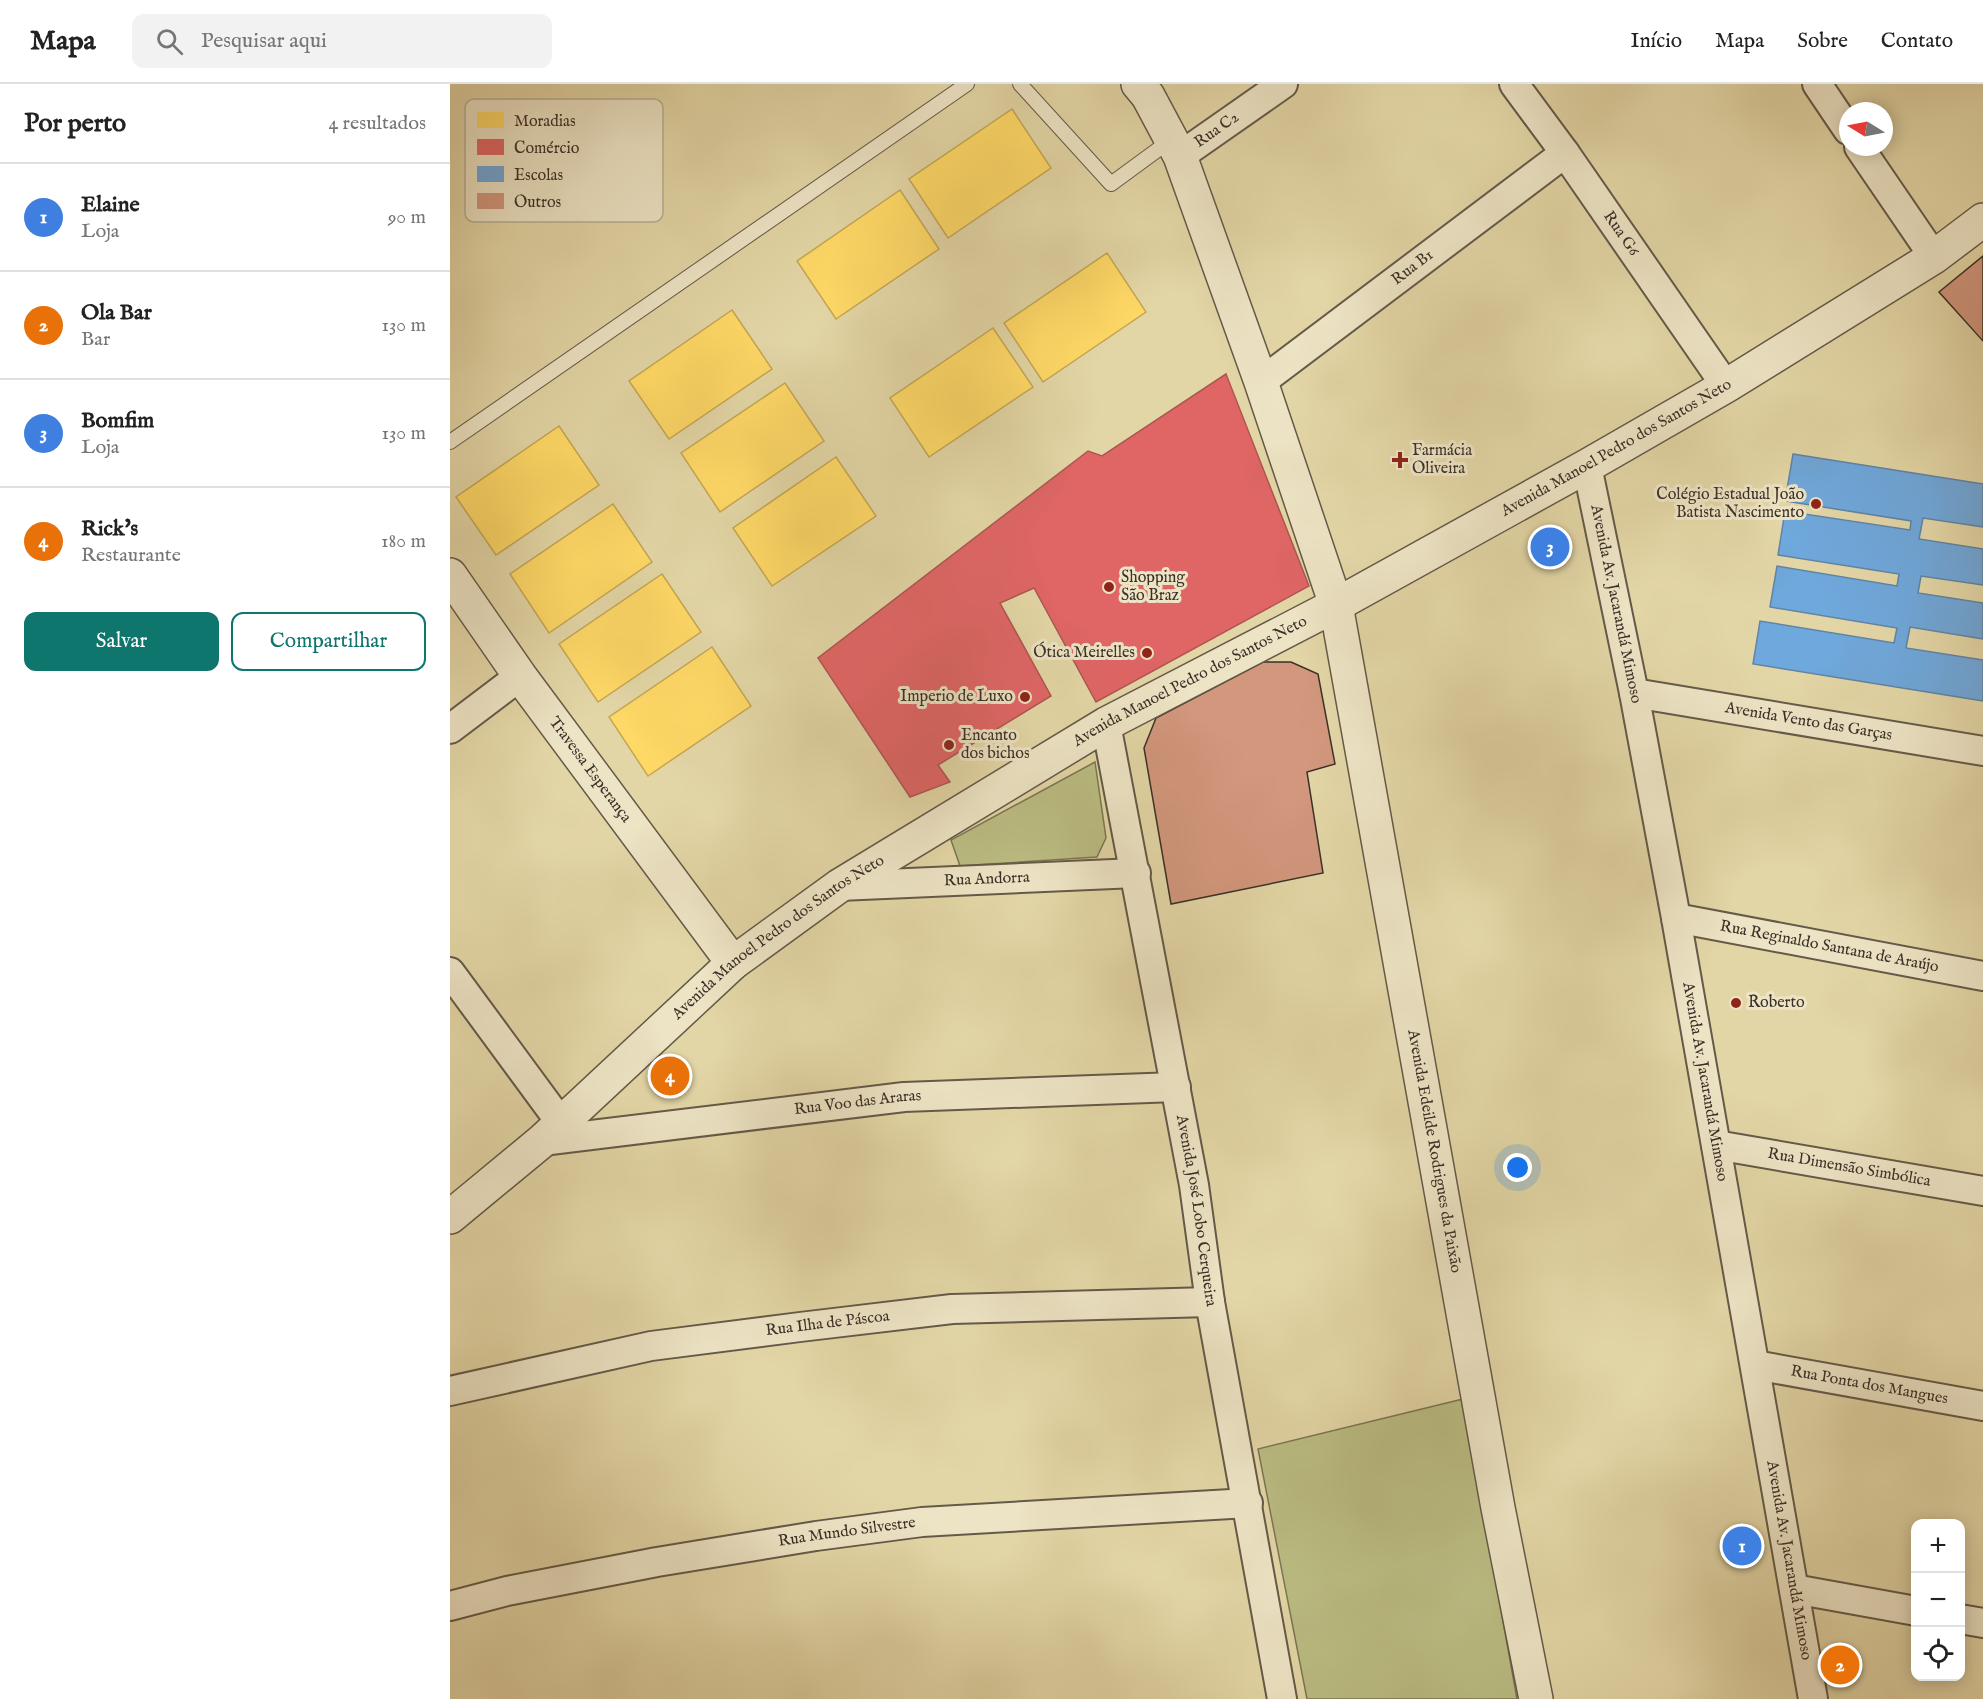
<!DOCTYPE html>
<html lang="pt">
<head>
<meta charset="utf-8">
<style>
  :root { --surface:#fff; --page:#f2f2f2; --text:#222; --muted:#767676; --line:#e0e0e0; --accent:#0f766e }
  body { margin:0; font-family:"IM FELL English",serif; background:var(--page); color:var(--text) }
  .controls { position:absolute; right:18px; bottom:18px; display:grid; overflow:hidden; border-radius:12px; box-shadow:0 3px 15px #0003 }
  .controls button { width:54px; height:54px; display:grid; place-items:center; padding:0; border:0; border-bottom:2px solid var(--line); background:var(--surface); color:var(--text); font:30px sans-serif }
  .compass { position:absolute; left:1389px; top:18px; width:54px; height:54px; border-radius:50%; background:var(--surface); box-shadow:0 3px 15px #0003; rotate:280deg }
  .you { position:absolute; left:1068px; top:1084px; width:21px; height:21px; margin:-15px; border:4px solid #fff; border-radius:50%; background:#1a73e8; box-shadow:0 0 0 9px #1a73e833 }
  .badge { display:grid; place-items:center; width:39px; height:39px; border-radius:50%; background:var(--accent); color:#fff; font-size:20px; font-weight:700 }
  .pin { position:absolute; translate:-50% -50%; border:3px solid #fff; box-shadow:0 2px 6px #0006 }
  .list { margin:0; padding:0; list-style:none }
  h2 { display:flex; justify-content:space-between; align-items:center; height:78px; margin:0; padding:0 24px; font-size:26px }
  h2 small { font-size:20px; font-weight:400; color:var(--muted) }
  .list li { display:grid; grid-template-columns:39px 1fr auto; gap:18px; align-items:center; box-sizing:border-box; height:108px; padding:0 24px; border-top:2px solid var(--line) }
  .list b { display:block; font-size:22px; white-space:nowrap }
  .list p { margin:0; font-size:20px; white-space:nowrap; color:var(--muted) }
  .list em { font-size:20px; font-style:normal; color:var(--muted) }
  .actions { display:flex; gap:12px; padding:18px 24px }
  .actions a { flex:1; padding:14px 0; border:2px solid var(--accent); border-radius:12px; text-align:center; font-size:21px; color:var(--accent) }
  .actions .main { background:var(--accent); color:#fff }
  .icon { flex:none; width:33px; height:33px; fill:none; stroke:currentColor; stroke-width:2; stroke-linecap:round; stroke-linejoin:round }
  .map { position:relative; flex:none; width:1533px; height:1615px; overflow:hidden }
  header { display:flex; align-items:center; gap:36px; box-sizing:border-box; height:84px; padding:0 30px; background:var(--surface); border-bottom:2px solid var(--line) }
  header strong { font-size:28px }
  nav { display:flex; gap:33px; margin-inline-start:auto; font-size:21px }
  .search { width:420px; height:54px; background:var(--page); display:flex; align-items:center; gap:15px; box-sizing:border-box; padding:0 21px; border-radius:12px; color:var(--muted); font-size:22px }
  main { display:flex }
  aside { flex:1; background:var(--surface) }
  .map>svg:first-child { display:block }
  .green { fill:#babc82; stroke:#7a7655; stroke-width:1.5 }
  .homes { fill:#ffd966; stroke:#c4a653; stroke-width:1.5 }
  .shops { fill:#e06666; stroke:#ae5653; stroke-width:1.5 }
  .schools { fill:#6fa8dc; stroke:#5f84a6; stroke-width:1.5 }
  .building { fill:#d2977d; stroke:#3a3028; stroke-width:1.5 }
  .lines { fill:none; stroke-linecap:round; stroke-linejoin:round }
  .service-casing { stroke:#645a48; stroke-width:16 }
  .minor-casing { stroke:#645a48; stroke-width:32 }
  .tertiary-casing { stroke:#645a48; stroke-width:36 }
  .service { stroke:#ede4c5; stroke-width:14 }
  .minor { stroke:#ede4c5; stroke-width:28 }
  .tertiary { stroke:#ede4c5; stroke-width:33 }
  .poi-dot { fill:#8f2418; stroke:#ede4c5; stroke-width:2 }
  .labels { text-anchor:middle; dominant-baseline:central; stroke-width:6; stroke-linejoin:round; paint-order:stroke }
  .street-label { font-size:16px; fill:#3a3028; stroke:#ede4c5 }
  .poi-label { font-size:16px; fill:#3a3028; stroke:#ede4c5; text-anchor:start }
  .key { fill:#ede4c5; stroke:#b7ae96; stroke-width:1.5 }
  .key-label { font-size:16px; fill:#3a3028 }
</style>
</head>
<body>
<header>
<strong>Mapa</strong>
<div class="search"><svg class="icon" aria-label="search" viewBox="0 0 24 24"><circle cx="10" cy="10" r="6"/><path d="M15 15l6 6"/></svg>Pesquisar aqui</div>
<nav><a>Início</a><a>Mapa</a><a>Sobre</a><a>Contato</a></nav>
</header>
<main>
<aside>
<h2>Por perto<small>4 resultados</small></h2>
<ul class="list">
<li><span class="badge" style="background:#3f7fe0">1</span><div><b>Elaine</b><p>Loja</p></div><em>90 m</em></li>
<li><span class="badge" style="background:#e8710a">2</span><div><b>Ola Bar</b><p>Bar</p></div><em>130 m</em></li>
<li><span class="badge" style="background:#3f7fe0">3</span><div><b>Bomfim</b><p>Loja</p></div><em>130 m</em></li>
<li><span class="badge" style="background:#e8710a">4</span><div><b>Rick's</b><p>Restaurante</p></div><em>180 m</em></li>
</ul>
<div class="actions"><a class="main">Salvar</a><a>Compartilhar</a></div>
</aside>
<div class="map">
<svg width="1533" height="1615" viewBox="0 0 1533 1615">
  <rect width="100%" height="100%" fill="#e3d6a6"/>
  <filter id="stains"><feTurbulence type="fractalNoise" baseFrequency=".00333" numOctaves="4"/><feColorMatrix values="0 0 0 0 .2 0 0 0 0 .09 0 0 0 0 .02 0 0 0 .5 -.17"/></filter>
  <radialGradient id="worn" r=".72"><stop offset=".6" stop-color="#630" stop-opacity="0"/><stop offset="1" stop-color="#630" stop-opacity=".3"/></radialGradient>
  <!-- green -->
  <g class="green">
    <path d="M645 678 656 754 647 773 510 782 501 756Z"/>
    <path d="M1013 1315 1067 1615H857L808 1365Z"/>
  </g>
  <!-- homes -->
  <g class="homes">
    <path d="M562 25 601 84 498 154 459 95Z"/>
    <path d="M450 106 489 165 386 235 347 177Z"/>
    <path d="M657 169 696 228 593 298 554 239Z"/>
    <path d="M282 226 322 285 219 355 179 297Z"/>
    <path d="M543 244 583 303 479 373 440 314Z"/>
    <path d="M335 299 374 357 270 428 231 369Z"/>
    <path d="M109 342 149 401 46 471 6 413Z"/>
    <path d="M386 373 426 432 322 502 283 444Z"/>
    <path d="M163 420 202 478 99 549 60 490Z"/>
    <path d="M212 490 251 548 148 618 109 560Z"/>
    <path d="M262 563 301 622 198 692 159 633Z"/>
  </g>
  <!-- shops -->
  <path class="shops" d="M776 290 859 502 646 618 584 504 550 519 601 612 488 681 500 698 460 713 368 574 638 367 652 372Z"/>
  <!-- schools -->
  <path class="schools" d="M1343 370 1533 400V443L1473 434 1469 455 1533 465V501L1471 492 1468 509 1533 519V555L1460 543 1456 564 1533 576V617L1303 580 1310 537 1444 559 1447 544 1320 523 1327 482 1447 502 1449 490 1328 471 1335 427 1460 446 1461 437 1335 417Z"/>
  <!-- building -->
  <g class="building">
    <path d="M1533 172V257L1489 208Z"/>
    <path d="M813 578H841L868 590 885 680 857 688 873 789 721 820 694 664 706 634Z"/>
  </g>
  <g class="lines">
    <defs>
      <g id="service">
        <path d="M570 0 661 100 721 56"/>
        <path d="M0 358 517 0"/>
      </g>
      <g id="minor">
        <path id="s1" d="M1064 0 1115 69 1276 302"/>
        <path d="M1367 0 1398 46"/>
        <path d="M1409 63 1484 173"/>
        <path id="s2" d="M730 72 833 0"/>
        <path id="s3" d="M811 298 1115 69"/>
        <path id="s4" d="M1137 382 1184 609 1226 834 1363 1615"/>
        <path id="s5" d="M1184 609 1533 667"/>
        <path id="s6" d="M656 640 744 1101 760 1218 832 1615"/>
        <path d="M0 645 70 592"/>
        <path id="s7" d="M389 802 686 789"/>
        <path id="s8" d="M1226 834 1533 892"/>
        <path d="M0 888 111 1039"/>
        <path id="s9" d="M92 1057 454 1013 726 1003"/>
        <path id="s10" d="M1266 1061 1533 1107"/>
        <path id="s11" d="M1305 1281 1533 1322"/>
        <path id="s12" d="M0 1307 201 1262 350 1243 502 1225 760 1218"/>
        <path d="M1344 1505 1466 1527"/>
        <path id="s13" d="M0 1522 57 1507 207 1478 366 1452 472 1438 798 1419"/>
        <path d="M1510 1535 1533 1539"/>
      </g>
      <g id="tertiary">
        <path id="s14" d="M688 0 698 12 730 72 811 298 886 521 1048 1424 1086 1615"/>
        <path id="s15" d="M0 491 70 592 283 879"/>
        <path id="s16" d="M0 1133 92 1057 283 879 389 802 656 640 886 521 1137 382 1276 302 1484 173 1533 136"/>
      </g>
    </defs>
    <!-- service casing -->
    <use href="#service" class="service-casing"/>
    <!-- minor casing -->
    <use href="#minor" class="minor-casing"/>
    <!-- tertiary casing -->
    <use href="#tertiary" class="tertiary-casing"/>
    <!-- service -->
    <use href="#service" class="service"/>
    <!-- minor -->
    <use href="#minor" class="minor"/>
    <!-- tertiary -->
    <use href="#tertiary" class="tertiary"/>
  </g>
  <!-- markers -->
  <g class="poi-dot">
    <path d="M947 367h6v6h6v6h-6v6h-6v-6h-6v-6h6z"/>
    <circle cx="1366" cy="420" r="6"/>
    <circle cx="659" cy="503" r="6"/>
    <circle cx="697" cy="569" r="6"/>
    <circle cx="575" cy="613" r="6"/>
    <circle cx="499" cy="661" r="6"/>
    <circle cx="1286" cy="919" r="6"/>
  </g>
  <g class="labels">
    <!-- street labels -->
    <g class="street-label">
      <text stroke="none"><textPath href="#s2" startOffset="45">Rua C2</textPath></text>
      <text stroke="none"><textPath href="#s1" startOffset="184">Rua G6</textPath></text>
      <text stroke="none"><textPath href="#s3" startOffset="190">Rua B1</textPath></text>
      <text stroke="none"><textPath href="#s16" startOffset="1404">Avenida Manoel Pedro dos Santos Neto</textPath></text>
      <text stroke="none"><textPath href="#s4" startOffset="141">Avenida Av. Jacarandá Mimoso</textPath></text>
      <text stroke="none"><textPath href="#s16" startOffset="918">Avenida Manoel Pedro dos Santos Neto</textPath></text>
      <text stroke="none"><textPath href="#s5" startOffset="177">Avenida Vento das Garças</textPath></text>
      <text stroke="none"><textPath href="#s15" startOffset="240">Travessa Esperança</textPath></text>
      <text stroke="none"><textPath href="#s7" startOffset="148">Rua Andorra</textPath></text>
      <text stroke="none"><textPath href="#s16" startOffset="432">Avenida Manoel Pedro dos Santos Neto</textPath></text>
      <text stroke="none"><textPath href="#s8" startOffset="156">Rua Reginaldo Santana de Araújo</textPath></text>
      <text stroke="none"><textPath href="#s4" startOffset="627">Avenida Av. Jacarandá Mimoso</textPath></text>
      <text stroke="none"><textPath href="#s9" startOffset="318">Rua Voo das Araras</textPath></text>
      <text stroke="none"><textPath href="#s14" startOffset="1114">Avenida Edeilde Rodrigues da Paixão</textPath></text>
      <text stroke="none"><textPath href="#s10" startOffset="135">Rua Dimensão Simbólica</textPath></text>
      <text stroke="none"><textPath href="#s6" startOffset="495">Avenida José Lobo Cerqueira</textPath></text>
      <text stroke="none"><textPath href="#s12" startOffset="384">Rua Ilha de Páscoa</textPath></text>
      <text stroke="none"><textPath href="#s11" startOffset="116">Rua Ponta dos Mangues</textPath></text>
      <text stroke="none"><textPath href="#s13" startOffset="404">Rua Mundo Silvestre</textPath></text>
      <text stroke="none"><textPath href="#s4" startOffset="1113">Avenida Av. Jacarandá Mimoso</textPath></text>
    </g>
    <!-- poi labels -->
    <g class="poi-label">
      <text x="962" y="367">Farmácia<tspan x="962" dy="18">Oliveira</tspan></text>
      <text x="1354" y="411" text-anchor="end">Colégio Estadual João<tspan x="1354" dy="18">Batista Nascimento</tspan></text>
      <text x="671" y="494">Shopping<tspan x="671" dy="18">São Braz</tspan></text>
      <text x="685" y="569" text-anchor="end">Ótica Meirelles</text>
      <text x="563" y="613" text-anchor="end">Imperio de Luxo</text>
      <text x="511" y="652">Encanto<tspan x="511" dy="18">dos bichos</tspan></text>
      <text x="1298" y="919">Roberto</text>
    </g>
  </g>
  <!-- legend -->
  <rect x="15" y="15" width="198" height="123" rx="9" class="key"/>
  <rect x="27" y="28" width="27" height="16" fill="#ffd966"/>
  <rect x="27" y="55" width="27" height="16" fill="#e06666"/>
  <rect x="27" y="82" width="27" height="16" fill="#6fa8dc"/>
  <rect x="27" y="109" width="27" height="16" fill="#d2977d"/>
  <g class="key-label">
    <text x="64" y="42">Moradias</text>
    <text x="64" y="69">Comércio</text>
    <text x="64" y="96">Escolas</text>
    <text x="64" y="123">Outros</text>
  </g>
  <rect width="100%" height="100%" filter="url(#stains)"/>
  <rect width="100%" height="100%" fill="url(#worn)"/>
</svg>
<div class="controls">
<button>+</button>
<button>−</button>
<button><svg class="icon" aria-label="locate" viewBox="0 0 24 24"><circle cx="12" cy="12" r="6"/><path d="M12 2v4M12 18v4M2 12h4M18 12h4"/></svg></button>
</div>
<svg class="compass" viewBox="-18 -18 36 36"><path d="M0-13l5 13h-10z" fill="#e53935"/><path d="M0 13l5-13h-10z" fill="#767676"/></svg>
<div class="you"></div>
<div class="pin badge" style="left:1292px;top:1462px;background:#3f7fe0">1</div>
<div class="pin badge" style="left:1390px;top:1581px;background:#e8710a">2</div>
<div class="pin badge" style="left:1100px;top:463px;background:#3f7fe0">3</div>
<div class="pin badge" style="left:220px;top:992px;background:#e8710a">4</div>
</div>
</main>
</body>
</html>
